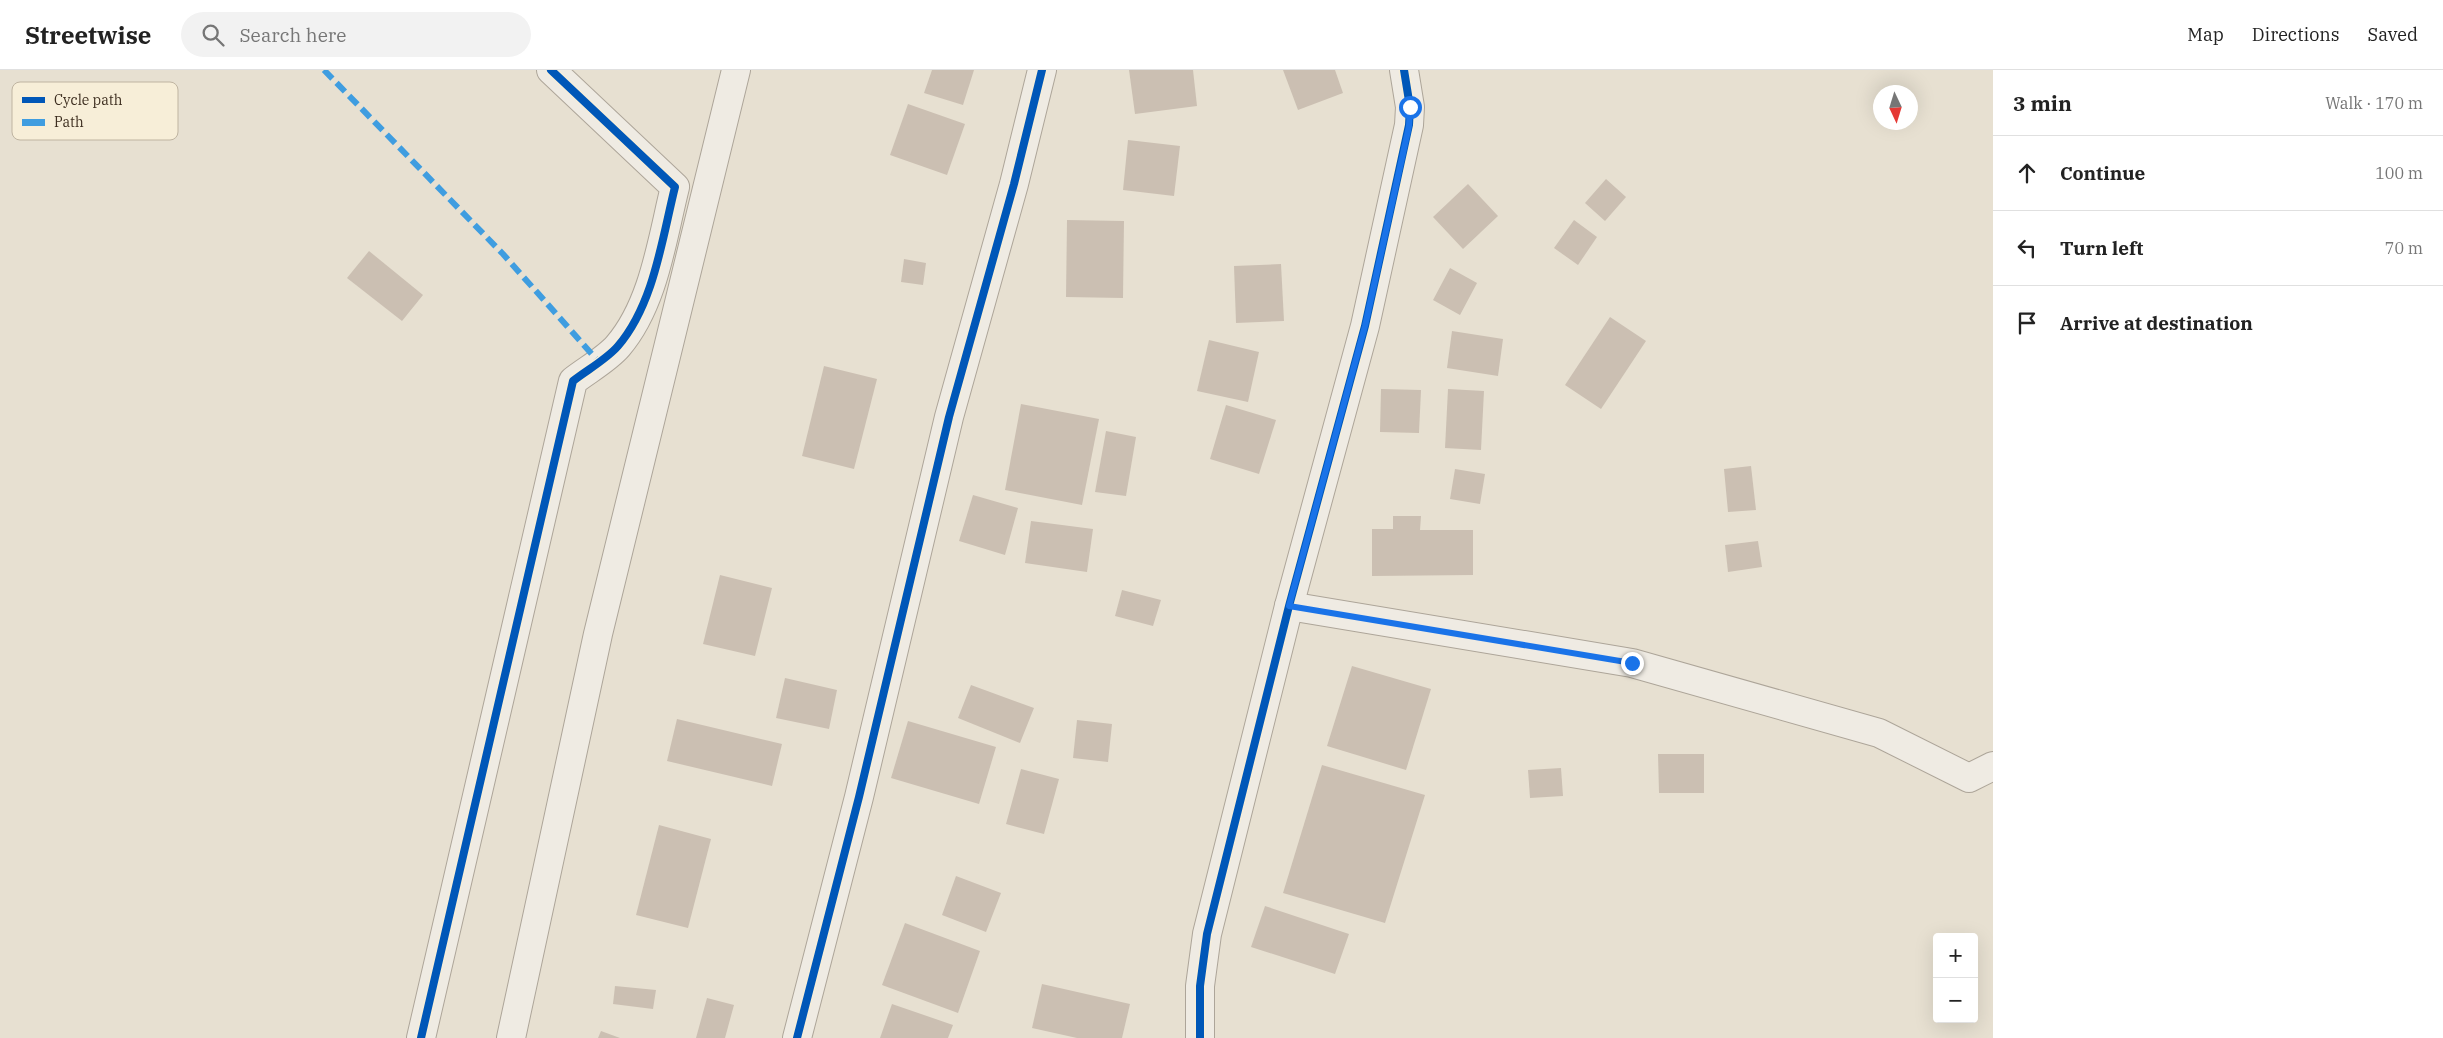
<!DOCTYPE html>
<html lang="en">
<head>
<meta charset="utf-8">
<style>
  :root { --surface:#fff; --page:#f2f2f2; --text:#222; --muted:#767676; --line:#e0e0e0 }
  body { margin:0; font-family:"IBM Plex Serif",serif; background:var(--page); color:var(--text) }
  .controls { position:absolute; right:15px; bottom:15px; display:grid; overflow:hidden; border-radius:5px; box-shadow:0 5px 20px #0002 }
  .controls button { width:45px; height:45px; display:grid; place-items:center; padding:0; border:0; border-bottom:1px solid var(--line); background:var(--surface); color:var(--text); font:25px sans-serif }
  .compass { position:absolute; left:1873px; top:15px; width:45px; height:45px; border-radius:50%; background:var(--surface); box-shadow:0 5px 20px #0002; rotate:176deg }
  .stop { position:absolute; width:15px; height:15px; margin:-11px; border:4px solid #1a73e8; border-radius:50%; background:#fff }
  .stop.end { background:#1a73e8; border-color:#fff; box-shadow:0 1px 5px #0008 }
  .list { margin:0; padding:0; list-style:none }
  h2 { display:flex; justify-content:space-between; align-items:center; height:65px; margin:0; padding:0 20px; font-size:21px }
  h2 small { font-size:16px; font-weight:400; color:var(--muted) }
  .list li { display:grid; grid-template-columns:32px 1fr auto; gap:15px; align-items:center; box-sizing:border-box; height:75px; padding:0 20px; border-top:1px solid var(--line) }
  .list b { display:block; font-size:19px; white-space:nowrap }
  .list em { font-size:16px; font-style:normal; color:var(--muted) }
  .icon { flex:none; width:28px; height:28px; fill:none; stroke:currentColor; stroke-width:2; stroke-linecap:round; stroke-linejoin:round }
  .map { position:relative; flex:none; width:1993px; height:968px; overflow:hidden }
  header { display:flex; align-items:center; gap:30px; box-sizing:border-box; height:70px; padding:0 25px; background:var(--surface); border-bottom:1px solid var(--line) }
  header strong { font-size:24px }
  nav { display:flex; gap:28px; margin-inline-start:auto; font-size:18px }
  .search { width:350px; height:45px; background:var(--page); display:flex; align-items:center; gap:12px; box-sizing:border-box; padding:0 18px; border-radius:28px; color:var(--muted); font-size:19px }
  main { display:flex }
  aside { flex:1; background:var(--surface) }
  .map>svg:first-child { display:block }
  .building { fill:#cbbfb2 }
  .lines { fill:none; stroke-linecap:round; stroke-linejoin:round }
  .street-casing { stroke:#ada599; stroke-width:30 }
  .street { stroke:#efebe3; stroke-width:28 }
  .quiet { stroke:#3f9de0; stroke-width:6; stroke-dasharray:12 6; stroke-linecap:butt }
  .cycleway-casing { stroke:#f7eed8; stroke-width:11 }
  .cycleway { stroke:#0057b8; stroke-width:8 }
  .route { stroke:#1a73e8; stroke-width:6 }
  .key { fill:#f7eed8; stroke:#bfb4a1; stroke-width:1 }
  .key-label { font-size:14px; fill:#3d2e20 }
</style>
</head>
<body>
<header>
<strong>Streetwise</strong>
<div class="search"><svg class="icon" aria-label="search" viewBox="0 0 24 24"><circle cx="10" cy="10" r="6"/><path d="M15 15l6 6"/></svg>Search here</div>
<nav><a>Map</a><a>Directions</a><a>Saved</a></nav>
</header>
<main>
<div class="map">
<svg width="1993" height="968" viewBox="0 0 1993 968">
  <rect width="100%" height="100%" fill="#e7e0d1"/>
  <!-- building -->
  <g class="building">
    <path d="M932 0H974L963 35 924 23Z"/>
    <path d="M1129 0H1193L1197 36 1135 44Z"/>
    <path d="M1283 0H1335L1343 23 1298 40Z"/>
    <path d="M908 34 965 54 947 105 890 85Z"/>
    <path d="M1128 70 1180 76 1174 126 1123 120Z"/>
    <path d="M1606 109 1626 127 1605 151 1585 133Z"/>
    <path d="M1468 114 1498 146 1463 179 1433 147Z"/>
    <path d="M1067 150 1124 151 1123 228 1066 227Z"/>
    <path d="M1574 150 1597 167 1578 195 1554 178Z"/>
    <path d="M369 181 423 225 402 251 347 208Z"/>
    <path d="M904 189 926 193 923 215 901 212Z"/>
    <path d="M1281 194 1284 251 1236 253 1234 196Z"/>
    <path d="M1450 198 1477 213 1460 245 1433 230Z"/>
    <path d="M1610 247 1646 271 1601 339 1565 315Z"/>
    <path d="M1452 261 1503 269 1498 306 1447 298Z"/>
    <path d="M1209 270 1259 282 1248 332 1197 321Z"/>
    <path d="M824 296 877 309 854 399 802 386Z"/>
    <path d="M1381 319 1421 320 1419 363 1380 362Z"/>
    <path d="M1448 319 1484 321 1481 380 1445 378Z"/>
    <path d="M1021 334 1099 349 1082 435 1005 420Z"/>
    <path d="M1226 335 1276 350 1259 404 1210 389Z"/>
    <path d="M1106 361 1136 367 1126 426 1095 422Z"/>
    <path d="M1751 396 1756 440 1728 442 1724 399Z"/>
    <path d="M1455 399 1485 404 1480 434 1450 429Z"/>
    <path d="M973 425 1018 438 1005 485 959 471Z"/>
    <path d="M1393 446H1421L1420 460H1473V505L1372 506V459H1393Z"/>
    <path d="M1031 451 1093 459 1087 502 1025 493Z"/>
    <path d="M1758 471 1762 497 1728 502 1725 475Z"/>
    <path d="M720 505 772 518 755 586 703 574Z"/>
    <path d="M1122 520 1161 530 1153 556 1115 546Z"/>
    <path d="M1352 596 1431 619 1406 700 1327 676Z"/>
    <path d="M785 608 837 620 829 659 776 648Z"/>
    <path d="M971 615 1034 638 1020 673 958 648Z"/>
    <path d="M677 649 782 674 772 716 667 691Z"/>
    <path d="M1077 650 1112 654 1108 692 1073 688Z"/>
    <path d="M908 651 996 677 979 734 891 708Z"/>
    <path d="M1658 684H1704V723H1659Z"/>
    <path d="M1322 695 1425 725 1385 853 1283 823Z"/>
    <path d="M1561 698 1563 726 1530 728 1528 700Z"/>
    <path d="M1021 699 1059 709 1044 764 1006 754Z"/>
    <path d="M659 755 711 769 688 858 636 845Z"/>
    <path d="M956 806 1001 823 986 862 942 845Z"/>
    <path d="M1265 836 1349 864 1335 904 1251 877Z"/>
    <path d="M905 853 980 881 958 943 882 915Z"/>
    <path d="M1042 914 1130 934 1122 968H1077L1032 958Z"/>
    <path d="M615 916 656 920 653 939 613 934Z"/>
    <path d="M707 928 734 935 725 968H696Z"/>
    <path d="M892 934 953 955 948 968H880Z"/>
    <path d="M601 961 620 968H598Z"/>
  </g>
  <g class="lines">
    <defs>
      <g id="street">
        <path d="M1289 536 1632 593 1879 663 1969 708 1993 696"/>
        <path d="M421 968 573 311C587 300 607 289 618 276 654 234 662 169 675 117L551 0"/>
        <path d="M511 968 598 564 736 0"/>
        <path d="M797 968 859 727 949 347 1014 114 1042 0"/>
        <path d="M1200 968V916L1207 864 1289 536 1365 256 1409 55 1410 37 1404 0"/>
      </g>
    </defs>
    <!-- street casing -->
    <use href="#street" class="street-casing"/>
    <!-- street -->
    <use href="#street" class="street"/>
    <!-- quiet -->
    <path class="quiet" d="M324 0 503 184 598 291 603 287"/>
    <defs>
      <g id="cycleway">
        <path d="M421 968 573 311C587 300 607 289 618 276 654 234 662 169 675 117L551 0"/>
        <path d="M797 968 859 727 949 347 1014 114 1042 0"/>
        <path d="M1200 968V916L1207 864 1289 536 1365 256 1409 55 1410 37 1404 0"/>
      </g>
    </defs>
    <!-- cycleway casing -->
    <use href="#cycleway" class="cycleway-casing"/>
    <!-- cycleway -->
    <use href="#cycleway" class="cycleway"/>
  </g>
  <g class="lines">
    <!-- route -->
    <path class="route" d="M1410 37 1409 56 1365 256 1289 536 1632 593"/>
  </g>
  <!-- legend -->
  <rect x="12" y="12" width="166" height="58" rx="8" class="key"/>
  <rect x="22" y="27" width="23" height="6" fill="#0057b8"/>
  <rect x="22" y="49" width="23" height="7" fill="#3f9de0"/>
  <g class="key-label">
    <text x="54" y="35">Cycle path</text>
    <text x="54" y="57">Path</text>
  </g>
</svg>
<div class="controls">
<button>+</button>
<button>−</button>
</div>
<svg class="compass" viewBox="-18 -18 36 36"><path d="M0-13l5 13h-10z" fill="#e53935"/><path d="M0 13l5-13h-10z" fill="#767676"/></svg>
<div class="stop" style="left:1410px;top:37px"></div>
<div class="stop end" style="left:1632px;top:593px"></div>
</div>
<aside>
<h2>3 min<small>Walk · 170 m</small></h2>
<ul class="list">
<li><svg class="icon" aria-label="ahead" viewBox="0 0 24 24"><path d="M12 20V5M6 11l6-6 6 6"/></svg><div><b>Continue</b></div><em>100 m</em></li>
<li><svg class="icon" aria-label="left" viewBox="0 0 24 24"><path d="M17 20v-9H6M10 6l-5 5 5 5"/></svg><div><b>Turn left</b></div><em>70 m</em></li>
<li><svg class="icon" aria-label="arrive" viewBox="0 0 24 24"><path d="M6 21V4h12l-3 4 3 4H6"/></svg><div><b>Arrive at destination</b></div></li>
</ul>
</aside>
</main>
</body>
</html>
